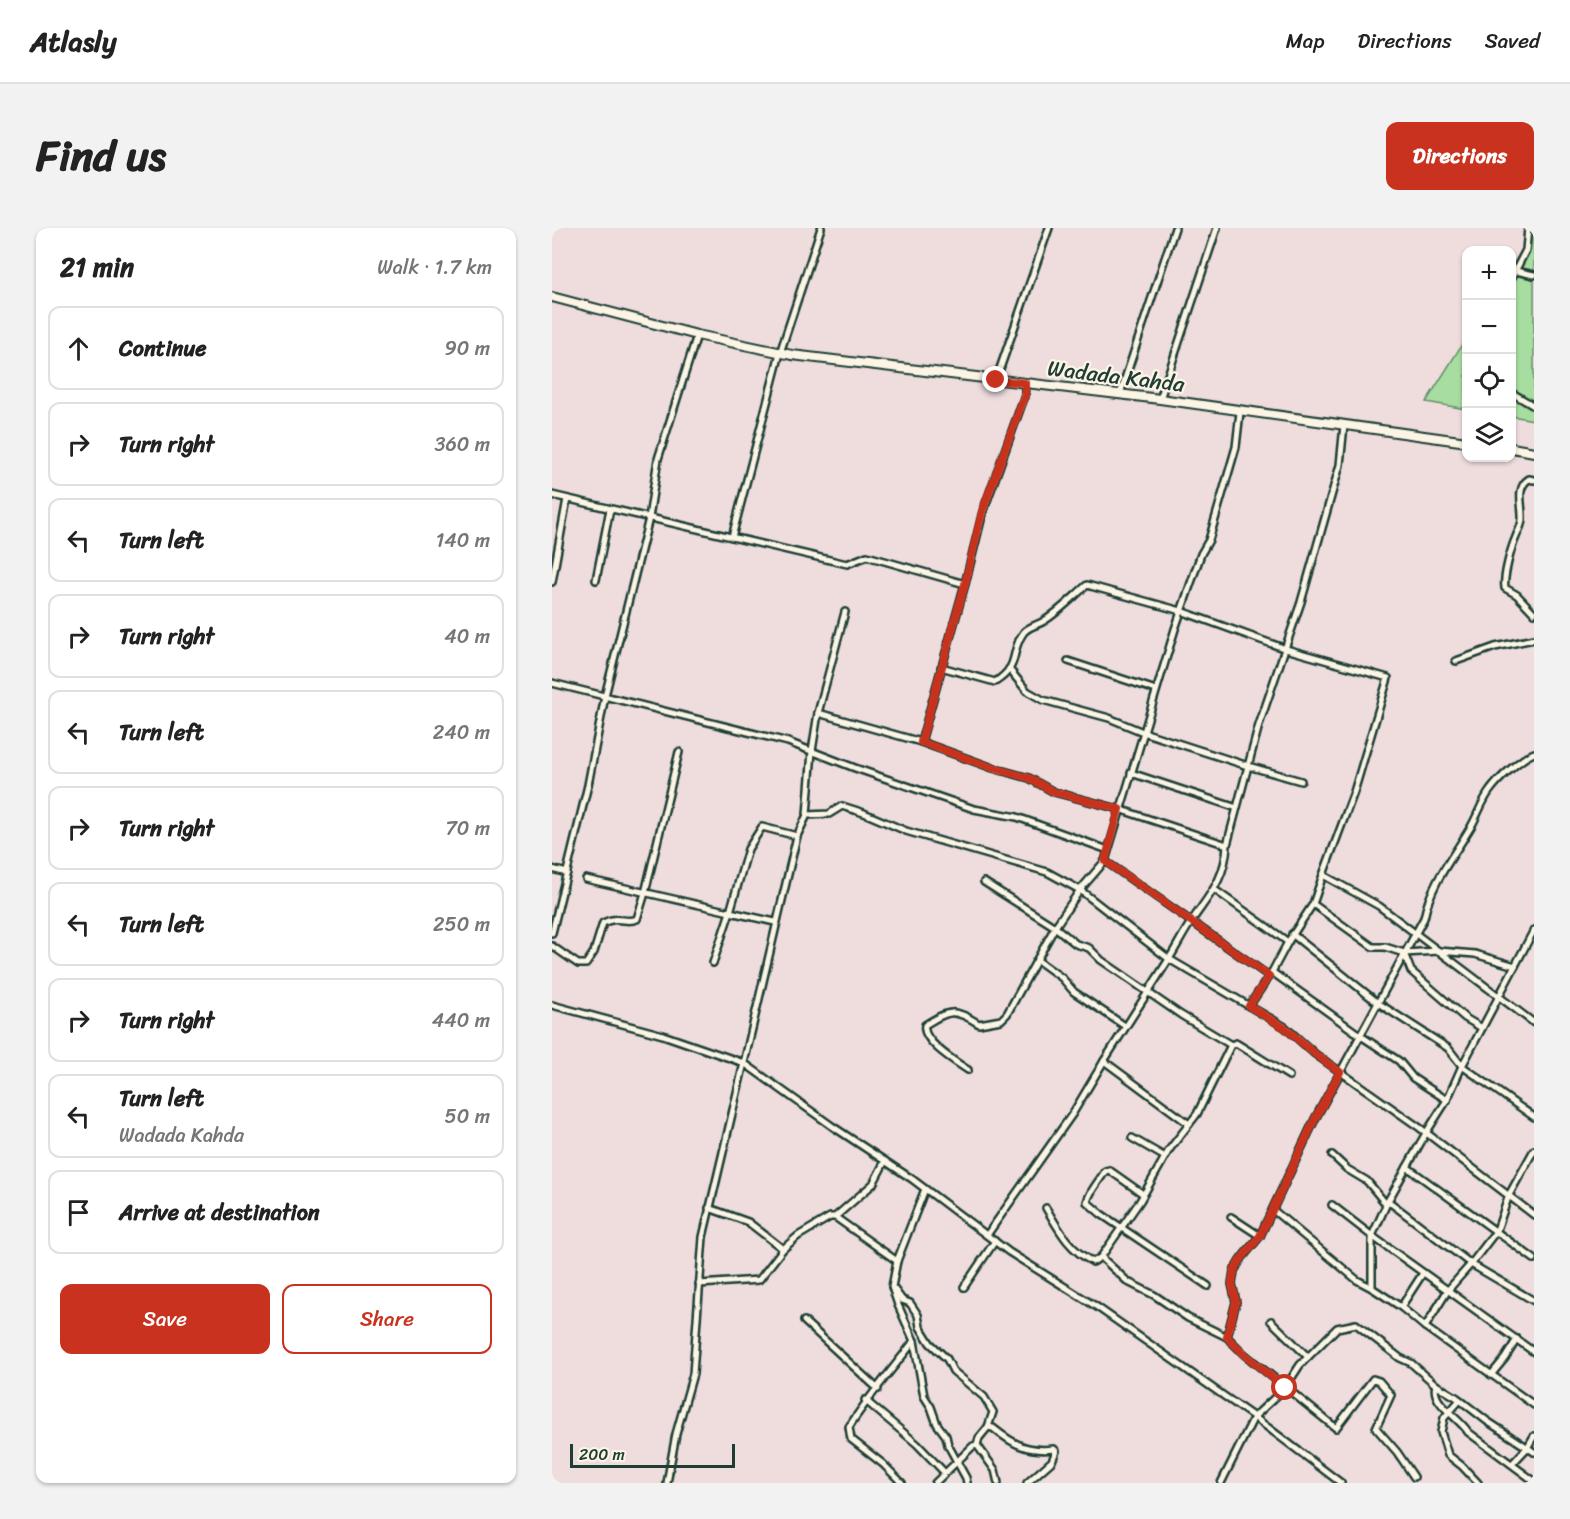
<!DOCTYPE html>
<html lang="en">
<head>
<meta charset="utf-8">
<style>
  :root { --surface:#fff; --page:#f2f2f2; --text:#222; --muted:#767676; --line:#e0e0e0; --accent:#c8321e }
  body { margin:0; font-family:Sriracha,sans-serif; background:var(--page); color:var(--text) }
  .controls { position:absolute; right:18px; top:18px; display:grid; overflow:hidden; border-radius:12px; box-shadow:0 2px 4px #0004 }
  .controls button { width:54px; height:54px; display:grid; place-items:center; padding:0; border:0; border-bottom:2px solid var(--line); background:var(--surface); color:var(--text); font:30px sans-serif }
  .scale { position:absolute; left:18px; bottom:15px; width:165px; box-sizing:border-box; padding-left:6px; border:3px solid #1f3d34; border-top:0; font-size:16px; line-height:21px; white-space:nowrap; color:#1f3d34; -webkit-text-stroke:4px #fcf5e5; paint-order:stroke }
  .stop { position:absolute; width:18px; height:18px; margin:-14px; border:4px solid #c8321e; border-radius:50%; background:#fff }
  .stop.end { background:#c8321e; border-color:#fff; box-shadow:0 2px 6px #0008 }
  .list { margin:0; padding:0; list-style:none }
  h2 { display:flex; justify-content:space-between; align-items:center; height:78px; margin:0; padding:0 24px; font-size:26px }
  h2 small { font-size:20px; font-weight:400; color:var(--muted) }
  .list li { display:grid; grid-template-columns:39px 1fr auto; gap:18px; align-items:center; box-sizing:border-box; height:84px; margin:0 12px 12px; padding:0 12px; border:2px solid var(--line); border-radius:12px }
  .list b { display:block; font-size:22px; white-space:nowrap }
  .list p { margin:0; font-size:20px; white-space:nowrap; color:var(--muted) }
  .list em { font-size:20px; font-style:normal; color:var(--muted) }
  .actions { display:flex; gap:12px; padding:18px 24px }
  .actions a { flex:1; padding:14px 0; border:2px solid var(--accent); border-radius:12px; text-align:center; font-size:21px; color:var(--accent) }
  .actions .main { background:var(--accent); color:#fff }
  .icon { flex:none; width:33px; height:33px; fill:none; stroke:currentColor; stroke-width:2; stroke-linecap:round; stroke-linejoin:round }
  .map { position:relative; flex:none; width:982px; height:1255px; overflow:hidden; border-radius:12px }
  header { display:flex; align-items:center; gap:36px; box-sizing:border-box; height:84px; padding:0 30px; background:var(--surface); border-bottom:2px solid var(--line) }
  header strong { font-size:28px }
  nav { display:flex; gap:33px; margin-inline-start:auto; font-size:21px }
  .intro { display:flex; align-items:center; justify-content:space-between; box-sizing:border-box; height:144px; padding:0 36px }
  h1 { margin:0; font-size:42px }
  .button { padding:15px 27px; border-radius:12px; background:var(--accent); color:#fff; font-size:21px; font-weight:700 }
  main { display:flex; gap:36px; padding:0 36px }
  aside { flex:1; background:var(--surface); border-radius:12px; box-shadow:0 2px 4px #0004 }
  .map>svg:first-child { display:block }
  .green { fill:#a7dda0; stroke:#638d6a; stroke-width:1.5 }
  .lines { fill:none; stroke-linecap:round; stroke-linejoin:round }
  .street-casing { stroke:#1f3d34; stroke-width:10 }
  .secondary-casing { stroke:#1f3d34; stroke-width:12 }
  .street { stroke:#fcf5e5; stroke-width:5 }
  .secondary { stroke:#fcf5e5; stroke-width:8 }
  .route { stroke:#c8321e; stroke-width:8 }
  .labels { text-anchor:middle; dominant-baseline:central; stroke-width:4.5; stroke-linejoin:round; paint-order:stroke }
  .street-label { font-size:22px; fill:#1f3d34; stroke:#fcf5e5 }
</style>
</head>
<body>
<header>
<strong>Atlasly</strong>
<nav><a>Map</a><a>Directions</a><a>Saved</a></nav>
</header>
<div class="intro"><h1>Find us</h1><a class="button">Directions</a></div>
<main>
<aside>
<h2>21 min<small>Walk · 1.7 km</small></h2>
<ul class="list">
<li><svg class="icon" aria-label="ahead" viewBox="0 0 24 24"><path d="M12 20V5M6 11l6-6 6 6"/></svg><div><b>Continue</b></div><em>90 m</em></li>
<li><svg class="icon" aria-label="right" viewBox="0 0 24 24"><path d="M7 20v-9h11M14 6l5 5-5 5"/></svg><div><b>Turn right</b></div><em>360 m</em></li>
<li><svg class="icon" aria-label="left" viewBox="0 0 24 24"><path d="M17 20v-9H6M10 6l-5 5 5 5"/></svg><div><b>Turn left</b></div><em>140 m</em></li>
<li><svg class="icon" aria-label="right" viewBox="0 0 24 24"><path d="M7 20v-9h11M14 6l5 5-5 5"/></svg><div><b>Turn right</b></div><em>40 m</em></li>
<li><svg class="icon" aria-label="left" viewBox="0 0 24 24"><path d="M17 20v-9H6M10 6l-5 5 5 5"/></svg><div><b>Turn left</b></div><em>240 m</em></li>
<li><svg class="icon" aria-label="right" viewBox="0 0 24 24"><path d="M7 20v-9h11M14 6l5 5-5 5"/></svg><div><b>Turn right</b></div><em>70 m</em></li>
<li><svg class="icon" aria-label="left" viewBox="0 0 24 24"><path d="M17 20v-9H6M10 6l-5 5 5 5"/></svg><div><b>Turn left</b></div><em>250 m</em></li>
<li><svg class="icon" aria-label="right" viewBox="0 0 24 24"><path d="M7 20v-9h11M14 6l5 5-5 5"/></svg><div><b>Turn right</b></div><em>440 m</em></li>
<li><svg class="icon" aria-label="left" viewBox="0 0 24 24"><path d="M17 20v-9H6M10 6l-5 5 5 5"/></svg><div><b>Turn left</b><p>Wadada Kahda</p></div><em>50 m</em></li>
<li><svg class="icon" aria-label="arrive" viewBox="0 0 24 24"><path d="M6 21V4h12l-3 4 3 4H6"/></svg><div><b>Arrive at destination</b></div></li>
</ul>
<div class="actions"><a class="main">Save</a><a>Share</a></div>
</aside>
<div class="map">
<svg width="982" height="1255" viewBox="0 0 982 1255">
  <rect width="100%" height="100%" fill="#efddde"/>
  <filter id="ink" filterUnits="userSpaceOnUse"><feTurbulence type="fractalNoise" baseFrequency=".0167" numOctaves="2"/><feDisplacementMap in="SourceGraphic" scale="12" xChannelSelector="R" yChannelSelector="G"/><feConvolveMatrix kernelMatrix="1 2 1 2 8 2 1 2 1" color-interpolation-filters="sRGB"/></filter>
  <g filter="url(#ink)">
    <!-- green -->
    <g class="green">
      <path d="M982 2V192L960 188V38Z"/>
      <path d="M914 110V181L874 174Z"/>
    </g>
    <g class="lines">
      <defs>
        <g id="street">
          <path d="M964 43 982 47"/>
          <path d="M960 49 974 22 976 0"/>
          <path d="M444 152 497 0"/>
          <path d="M960 165 982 178"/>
          <path d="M568 166 623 0"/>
          <path d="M608 171 665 0"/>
          <path d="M792 197 788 237 749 374 707 497 675 617C673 652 657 667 639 694 631 706 625 718 617 731L733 799 763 826 868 900 982 987"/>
          <path d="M982 252 977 251C963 260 971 277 970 291 970 298 966 303 964 309 959 320 951 349 953 360L965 367 982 385"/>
          <path d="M0 267 295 336 315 328 413 356"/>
          <path d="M180 309 228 125 269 0"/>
          <path d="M44 352 58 281"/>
          <path d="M0 354 15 271"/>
          <path d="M516 433 604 462"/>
          <path d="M904 433 943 419 982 411"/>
          <path d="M389 439 443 454C470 437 457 423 472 404 477 398 486 397 492 393 508 383 521 369 535 357L629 383 734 421 836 450 802 564 771 647 827 678 982 795"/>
          <path d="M457 441 475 463 491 472 557 490 591 504 696 538 749 553"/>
          <path d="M0 455 236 514 303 540 422 581 465 589 556 622"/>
          <path d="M266 485 369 514 441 540 477 550 502 564 567 581 675 617"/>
          <path d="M369 514 413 356 431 284 473 167V155"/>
          <path d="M579 545 685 580"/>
          <path d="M255 587 260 523 266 485 293 384"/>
          <path d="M553 633 717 748"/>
          <path d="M0 641 15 645"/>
          <path d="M34 651 178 684 196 621 210 599 245 608"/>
          <path d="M432 654 503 699 524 716 537 720 549 732 629 787 679 817 684 815 737 848"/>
          <path d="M663 662 736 714"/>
          <path d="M761 676 821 719H833L852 725 887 723 923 726 963 738"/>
          <path d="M982 702 910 838 895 872 874 905 836 973 820 1008V1060L849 1079 873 1099 982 1177"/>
          <path d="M0 705 36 557 53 468 97 290 106 231 145 107"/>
          <path d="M740 706 826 775 896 820 910 838 982 889"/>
          <path d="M0 718 26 736H34L42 724 51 695C67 687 74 696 85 691L93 665 127 524"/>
          <path d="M852 725 859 743 913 790 930 800"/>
          <path d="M485 732 510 750 522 764 573 798"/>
          <path d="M161 735 178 684 223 694"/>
          <path d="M720 744 809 808 847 833 861 850 895 872"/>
          <path d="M0 777 111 807 192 835 245 608 255 587 277 586 290 578 312 585 354 603 495 644 528 662 617 731 552 833 637 896"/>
          <path d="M697 778 720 744 736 714 761 676 771 647"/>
          <path d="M416 842C404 834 369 813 373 797 397 782 402 780 427 796L449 792 455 786 503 699 528 662 553 633 623 401 649 326 657 312 684 219 688 184"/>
          <path d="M580 910 613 929"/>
          <path d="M780 927 795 941 815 953 834 976"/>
          <path d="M855 939 982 1031"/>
          <path d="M373 961 345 1033 340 1059 346 1077 362 1113 372 1168 379 1179 385 1196 394 1208 396 1217 414 1250 415 1255"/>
          <path d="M591 966 557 942 553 943C547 954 538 962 535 974L549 986 656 1058"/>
          <path d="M836 973 919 1036 982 1073"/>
          <path d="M780 977 820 1008 982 1124"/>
          <path d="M157 980 196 994 231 1021"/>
          <path d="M494 980C507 1002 517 1022 541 1034L549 1029 588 973 617 922 645 886 679 817"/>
          <path d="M721 982 805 1052 820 1060"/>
          <path d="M283 989 321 956 333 933"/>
          <path d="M679 989 708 1008"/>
          <path d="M435 1007 521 885 552 833"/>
          <path d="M549 1029 576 1054 602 1067 636 1090 675 1109 692 1126 784 1200 821 1151 827 1153 839 1167 824 1200 845 1224 862 1249"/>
          <path d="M147 1056 207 1052 231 1021 246 1008 278 989H283L345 1033"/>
          <path d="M412 1059 443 1013"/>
          <path d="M342 1061 350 1072 358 1075 366 1087 368 1099 378 1115 395 1131 401 1143 432 1169 441 1184 436 1199 427 1210 425 1217 443 1242 446 1255"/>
          <path d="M849 1079 871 1045"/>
          <path d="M252 1093 326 1161"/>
          <path d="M719 1093 756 1129"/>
          <path d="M873 1099 896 1062 919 1036 945 1002 957 967 982 922"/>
          <path d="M675 1109 684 1074 680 1056 682 1043 689 1031 708 1008 763 891 872 690C879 654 902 628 920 597 926 586 930 574 937 564 946 551 968 531 982 525"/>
          <path d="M939 1147 953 1130 965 1111"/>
          <path d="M884 1157C878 1175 908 1190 916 1204L982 1253"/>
          <path d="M313 1172 365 1216 393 1245"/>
          <path d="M908 1172 892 1190 889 1204 896 1227 910 1238 926 1255"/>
          <path d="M436 1199 441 1200C462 1217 476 1224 502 1221L504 1223 500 1233 475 1255"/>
          <path d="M960 1236 975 1220 982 1208"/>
          <path d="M115 1255 124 1206 141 1146 151 1009 192 835 280 898 360 951 457 1024 545 1079 702 1189 789 1255"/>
          <path d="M350 1255 331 1236 299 1211 297 1199C316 1169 340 1142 362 1113"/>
          <path d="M383 1255 421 1218 425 1217"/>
          <path d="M669 1255 702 1189 733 1160 748 1137 785 1100 804 1096 848 1130 859 1135 884 1157 904 1169 935 1193 982 1224"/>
        </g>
        <g id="secondary">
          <path d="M0 69 145 107 240 127 608 171 915 214"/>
          <path d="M960 220 982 224"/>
        </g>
      </defs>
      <!-- street casing -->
      <use href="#street" class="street-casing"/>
      <!-- secondary casing -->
      <use href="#secondary" class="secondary-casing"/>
      <!-- street -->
      <use href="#street" class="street"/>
      <!-- secondary -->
      <use href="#secondary" class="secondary"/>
    </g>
  </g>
  <g class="lines" filter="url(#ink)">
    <!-- route -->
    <path class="route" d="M444 152 473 155V167L430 284 413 356 369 514 441 540 477 550 502 564 567 581 553 633 717 748 697 778 733 800 763 826 788 844 763 891 708 1008 689 1031 682 1043 680 1056 684 1074 675 1109 692 1126 733 1160"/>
  </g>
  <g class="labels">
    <!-- street labels -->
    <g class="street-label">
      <text transform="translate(564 148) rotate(7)">Wadada Kahda</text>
    </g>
  </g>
</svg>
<div class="controls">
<button>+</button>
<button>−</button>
<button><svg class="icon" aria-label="locate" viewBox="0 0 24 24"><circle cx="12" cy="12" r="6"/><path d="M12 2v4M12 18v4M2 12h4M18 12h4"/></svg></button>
<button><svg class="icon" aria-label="layers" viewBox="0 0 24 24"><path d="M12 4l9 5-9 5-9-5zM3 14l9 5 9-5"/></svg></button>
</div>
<div class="scale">200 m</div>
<div class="stop" style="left:733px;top:1160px"></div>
<div class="stop end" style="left:444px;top:152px"></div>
</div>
</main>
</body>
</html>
